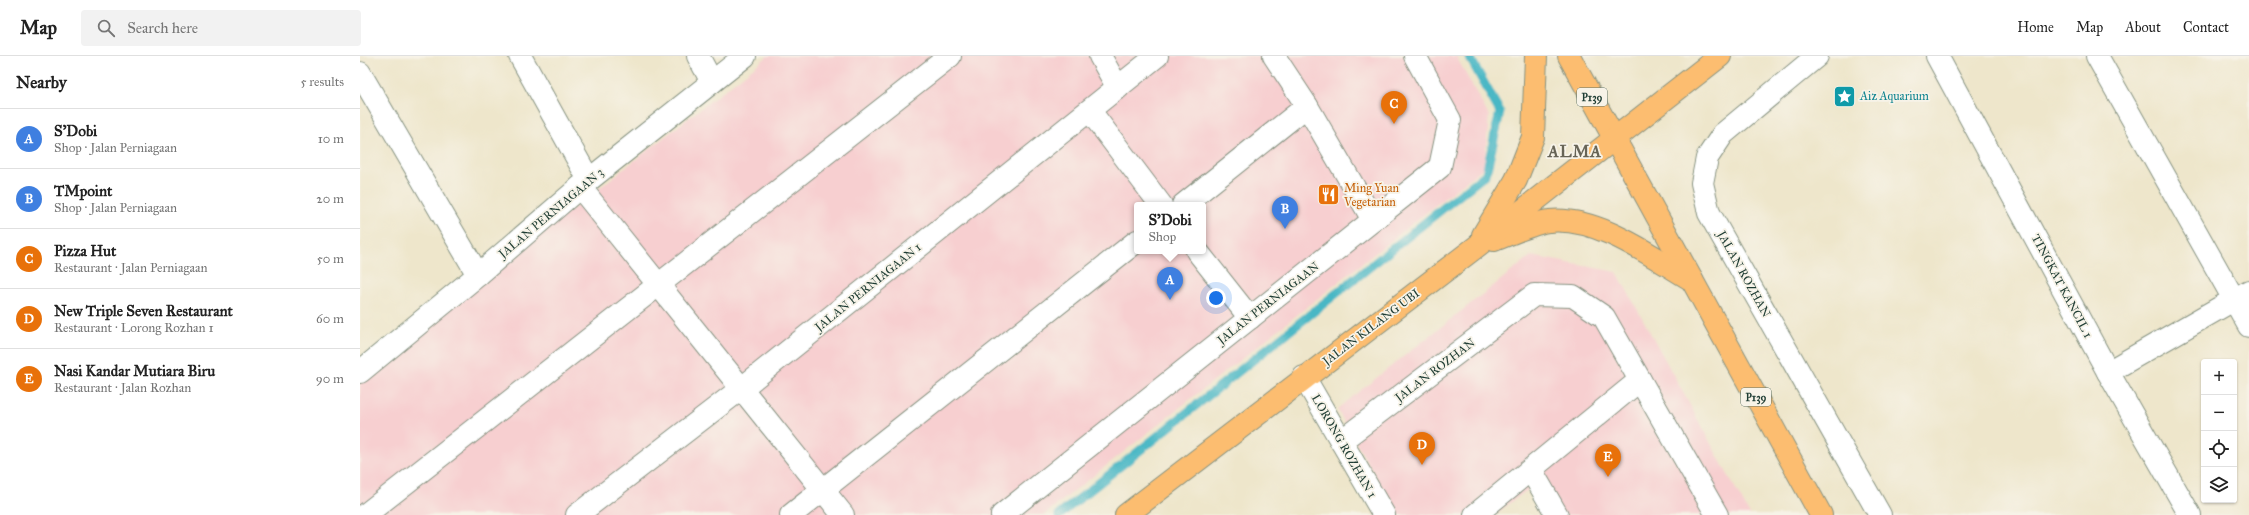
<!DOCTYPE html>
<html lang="en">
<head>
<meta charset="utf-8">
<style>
  :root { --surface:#fff; --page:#f2f2f2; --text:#222; --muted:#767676; --line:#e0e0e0; --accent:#d1495b }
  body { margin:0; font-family:"IM FELL Great Primer",serif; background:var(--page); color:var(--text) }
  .controls { position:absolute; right:12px; bottom:12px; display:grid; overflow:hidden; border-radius:4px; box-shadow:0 1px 3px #0004 }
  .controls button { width:36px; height:36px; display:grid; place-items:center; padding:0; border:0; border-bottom:1px solid var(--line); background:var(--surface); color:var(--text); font:20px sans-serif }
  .you { position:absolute; left:856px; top:242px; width:14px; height:14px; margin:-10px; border:3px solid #fff; border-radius:50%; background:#1a73e8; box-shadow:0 0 0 6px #1a73e833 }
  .badge { display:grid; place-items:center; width:26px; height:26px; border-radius:50%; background:var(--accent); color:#fff; font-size:13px; font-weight:700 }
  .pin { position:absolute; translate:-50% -33px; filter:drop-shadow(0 1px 2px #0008) }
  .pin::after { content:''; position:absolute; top:21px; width:14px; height:12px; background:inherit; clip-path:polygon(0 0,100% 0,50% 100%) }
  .popup { position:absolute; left:774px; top:146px; width:72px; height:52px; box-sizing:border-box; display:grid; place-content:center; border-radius:4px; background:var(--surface); filter:drop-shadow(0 1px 3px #0005); font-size:13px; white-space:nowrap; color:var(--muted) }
  .popup b { font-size:15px; color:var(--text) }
  .popup::after { content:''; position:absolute; left:50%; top:100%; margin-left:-8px; border:8px solid transparent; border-top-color:var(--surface) }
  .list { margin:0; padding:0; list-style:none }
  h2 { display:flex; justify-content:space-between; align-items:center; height:52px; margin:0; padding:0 16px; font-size:17px }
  h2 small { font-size:13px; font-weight:400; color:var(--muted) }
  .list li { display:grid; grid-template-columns:26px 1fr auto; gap:12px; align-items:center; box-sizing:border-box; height:60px; padding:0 16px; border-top:1px solid var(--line) }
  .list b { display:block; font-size:15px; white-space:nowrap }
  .list p { margin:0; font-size:13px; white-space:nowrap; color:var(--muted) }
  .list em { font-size:13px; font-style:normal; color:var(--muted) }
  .icon { flex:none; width:22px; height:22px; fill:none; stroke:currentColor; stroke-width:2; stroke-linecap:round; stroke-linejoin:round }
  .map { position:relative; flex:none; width:1889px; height:459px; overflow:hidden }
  header { display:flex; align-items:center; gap:24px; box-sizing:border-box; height:56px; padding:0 20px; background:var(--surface); border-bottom:1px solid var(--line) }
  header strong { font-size:19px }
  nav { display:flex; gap:22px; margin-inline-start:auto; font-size:14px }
  .search { width:280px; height:36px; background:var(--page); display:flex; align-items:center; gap:10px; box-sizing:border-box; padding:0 14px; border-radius:4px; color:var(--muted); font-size:15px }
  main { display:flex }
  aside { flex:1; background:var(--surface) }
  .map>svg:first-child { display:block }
  .built { fill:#f7cfd0; fill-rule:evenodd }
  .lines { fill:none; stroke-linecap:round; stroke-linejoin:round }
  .stream { stroke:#4ab7c5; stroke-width:9 }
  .minor-casing { stroke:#869280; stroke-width:24 }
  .major-casing { stroke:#869280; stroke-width:24 }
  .minor { stroke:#fff; stroke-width:22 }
  .major { stroke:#fcbd6f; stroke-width:22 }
  .labels { text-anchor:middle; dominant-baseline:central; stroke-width:3.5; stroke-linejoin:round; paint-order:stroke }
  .shield { fill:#f7f3e8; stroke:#60746a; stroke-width:1 }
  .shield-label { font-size:11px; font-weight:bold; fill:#1f3d34 }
  .culture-label { font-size:12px; fill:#0d838f; stroke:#f7f3e8; text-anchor:start }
  .food-label { font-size:12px; fill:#c56008; stroke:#f7f3e8; text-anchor:start }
  .street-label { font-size:12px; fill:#1f3d34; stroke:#f7f3e8 }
  .district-label { font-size:16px; font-weight:bold; letter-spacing:1px; fill:#676456; stroke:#f7f3e8 }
</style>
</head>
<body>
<header>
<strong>Map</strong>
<div class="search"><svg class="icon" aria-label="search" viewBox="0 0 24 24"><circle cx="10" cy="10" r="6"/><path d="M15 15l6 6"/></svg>Search here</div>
<nav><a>Home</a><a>Map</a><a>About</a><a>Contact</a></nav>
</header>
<main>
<aside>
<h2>Nearby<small>5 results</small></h2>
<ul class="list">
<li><span class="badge" style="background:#3f7fe0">A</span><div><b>S'Dobi</b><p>Shop · Jalan Perniagaan</p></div><em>10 m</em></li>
<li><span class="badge" style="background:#3f7fe0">B</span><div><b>TMpoint</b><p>Shop · Jalan Perniagaan</p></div><em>20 m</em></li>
<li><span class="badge" style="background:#e8710a">C</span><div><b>Pizza Hut</b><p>Restaurant · Jalan Perniagaan</p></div><em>50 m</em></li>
<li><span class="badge" style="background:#e8710a">D</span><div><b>New Triple Seven Restaurant</b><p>Restaurant · Lorong Rozhan 1</p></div><em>60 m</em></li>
<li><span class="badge" style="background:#e8710a">E</span><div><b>Nasi Kandar Mutiara Biru</b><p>Restaurant · Jalan Rozhan</p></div><em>90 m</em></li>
</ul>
</aside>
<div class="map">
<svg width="1889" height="459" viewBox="0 0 1889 459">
  <rect width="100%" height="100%" fill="#f7f3e8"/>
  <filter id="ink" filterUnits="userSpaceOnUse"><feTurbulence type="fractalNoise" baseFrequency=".025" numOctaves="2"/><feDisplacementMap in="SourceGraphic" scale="8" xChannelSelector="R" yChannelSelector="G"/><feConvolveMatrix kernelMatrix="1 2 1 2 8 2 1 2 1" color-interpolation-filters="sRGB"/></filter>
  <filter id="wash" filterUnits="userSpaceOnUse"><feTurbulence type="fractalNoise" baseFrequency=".012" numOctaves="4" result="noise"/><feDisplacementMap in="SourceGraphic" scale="16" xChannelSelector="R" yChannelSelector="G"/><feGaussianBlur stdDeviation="0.9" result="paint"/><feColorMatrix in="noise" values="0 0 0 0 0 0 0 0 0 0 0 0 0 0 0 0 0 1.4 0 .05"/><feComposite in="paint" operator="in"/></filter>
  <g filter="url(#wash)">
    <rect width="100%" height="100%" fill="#eee6cb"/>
    <!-- built -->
    <g class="built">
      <path d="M408 0H1096L1129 60 1124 111 684 459H0V319ZM777 149H843V195H777Z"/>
      <path d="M1171 200 1257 216 1390 459H1186L1170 432 1134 459H1037L977 353Z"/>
    </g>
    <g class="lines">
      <!-- stream -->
      <path class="stream" d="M699 459 1126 118 1140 56 1109 0"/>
    </g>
  </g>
  <g filter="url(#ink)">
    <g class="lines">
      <defs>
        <g id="minor">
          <path d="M160 0 229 124"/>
          <path d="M338 0 352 26"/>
          <path d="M740 0 758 32"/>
          <path d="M914 0 947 50 1013 164"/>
          <path d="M1457 0 1363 78 1347 102 1342 127 1349 157 1520 459"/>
          <path d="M1577 0 1748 316 1830 459"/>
          <path d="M1737 0 1889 270"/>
          <path d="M0 17 118 219"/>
          <path d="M730 55 801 149"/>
          <path d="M220 131 483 459"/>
          <path d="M823 149 947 50"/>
          <path d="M837 195 890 262"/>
          <path d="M0 316 118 219 220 131 385 0"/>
          <path d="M1748 316 1889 235"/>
          <path d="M944 321 1024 459"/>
          <path d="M981 385 1174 239 1213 240 1244 261 1357 459"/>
          <path d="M1171 414 1197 459"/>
          <path d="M5 459 590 0"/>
          <path d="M217 459 382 332 797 0"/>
          <path d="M431 459 777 185"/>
          <path d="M642 459 1080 111 1090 64 1055 0"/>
          <path d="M1115 459 1280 324"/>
        </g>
        <g id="major">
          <path d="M1209 0 1461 459"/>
          <path d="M1123 179 1156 124 1173 81 1176 0"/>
          <path d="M1134 184C1149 179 1175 166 1189 165 1238 160 1291 200 1332 224"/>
          <path d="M766 459 1116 191 1360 0"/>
        </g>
      </defs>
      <!-- minor casing -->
      <use href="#minor" class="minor-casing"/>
      <!-- major casing -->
      <use href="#major" class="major-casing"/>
      <!-- minor -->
      <use href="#minor" class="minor"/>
      <!-- major -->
      <use href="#major" class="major"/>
    </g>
  </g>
  <!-- icons -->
  <defs>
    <symbol id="sight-square" viewBox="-11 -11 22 22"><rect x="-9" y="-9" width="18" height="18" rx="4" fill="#0f9aa8" stroke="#f7f3e8"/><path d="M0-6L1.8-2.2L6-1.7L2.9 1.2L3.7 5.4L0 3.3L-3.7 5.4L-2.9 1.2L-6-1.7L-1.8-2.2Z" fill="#fff"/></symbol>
    <symbol id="restaurant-square" viewBox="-11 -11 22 22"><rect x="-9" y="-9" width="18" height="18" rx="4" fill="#e8710a" stroke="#f7f3e8"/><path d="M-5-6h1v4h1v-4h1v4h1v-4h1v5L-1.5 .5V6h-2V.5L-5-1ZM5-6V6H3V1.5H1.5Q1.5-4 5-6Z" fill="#fff"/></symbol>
  </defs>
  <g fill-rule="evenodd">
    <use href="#sight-square" x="1472" y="28" width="25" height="25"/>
    <use href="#restaurant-square" x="956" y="126" width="25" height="25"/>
  </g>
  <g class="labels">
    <!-- shield labels -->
    <g class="shield">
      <rect x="1217" y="32" width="30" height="18" rx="3"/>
      <rect x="1381" y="332" width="30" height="18" rx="3"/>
    </g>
    <g class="shield-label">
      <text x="1232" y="41">P139</text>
      <text x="1396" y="341">P139</text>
    </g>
    <!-- culture labels -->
    <g class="culture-label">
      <text x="1500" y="40">Aiz Aquarium</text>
    </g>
    <!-- food labels -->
    <g class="food-label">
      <text x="984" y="132">Ming Yuan<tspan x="984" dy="14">Vegetarian</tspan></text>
    </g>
    <!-- street labels -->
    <g class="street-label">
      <text transform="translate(191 157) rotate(-40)">JALAN PERNIAGAAN 3</text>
      <text transform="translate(1384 218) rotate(61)">JALAN ROZHAN</text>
      <text transform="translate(1702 230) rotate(62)">TINGKAT KANCIL 1</text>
      <text transform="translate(508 231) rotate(-39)">JALAN PERNIAGAAN 1</text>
      <text transform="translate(908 247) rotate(-38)">JALAN PERNIAGAAN</text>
      <text transform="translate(1011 271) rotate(-37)">JALAN KILANG UBI</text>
      <text transform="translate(1075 314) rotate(-37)">JALAN ROZHAN</text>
      <text transform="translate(984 390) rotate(60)">LORONG ROZHAN 1</text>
    </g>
    <!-- district labels -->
    <g class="district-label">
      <text x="1215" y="95">ALMA</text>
    </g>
  </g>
</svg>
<div class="controls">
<button>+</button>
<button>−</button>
<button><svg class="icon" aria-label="locate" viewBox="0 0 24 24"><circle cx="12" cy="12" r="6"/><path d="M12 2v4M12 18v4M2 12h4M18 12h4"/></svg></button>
<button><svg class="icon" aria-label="layers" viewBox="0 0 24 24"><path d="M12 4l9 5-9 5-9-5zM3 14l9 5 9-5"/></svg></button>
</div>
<div class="you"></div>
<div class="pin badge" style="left:810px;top:244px;background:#3f7fe0">A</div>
<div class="popup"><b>S'Dobi</b>Shop</div>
<div class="pin badge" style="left:925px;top:173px;background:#3f7fe0">B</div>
<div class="pin badge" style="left:1034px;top:68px;background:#e8710a">C</div>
<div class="pin badge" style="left:1062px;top:409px;background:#e8710a">D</div>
<div class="pin badge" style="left:1248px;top:421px;background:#e8710a">E</div>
</div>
</main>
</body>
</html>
